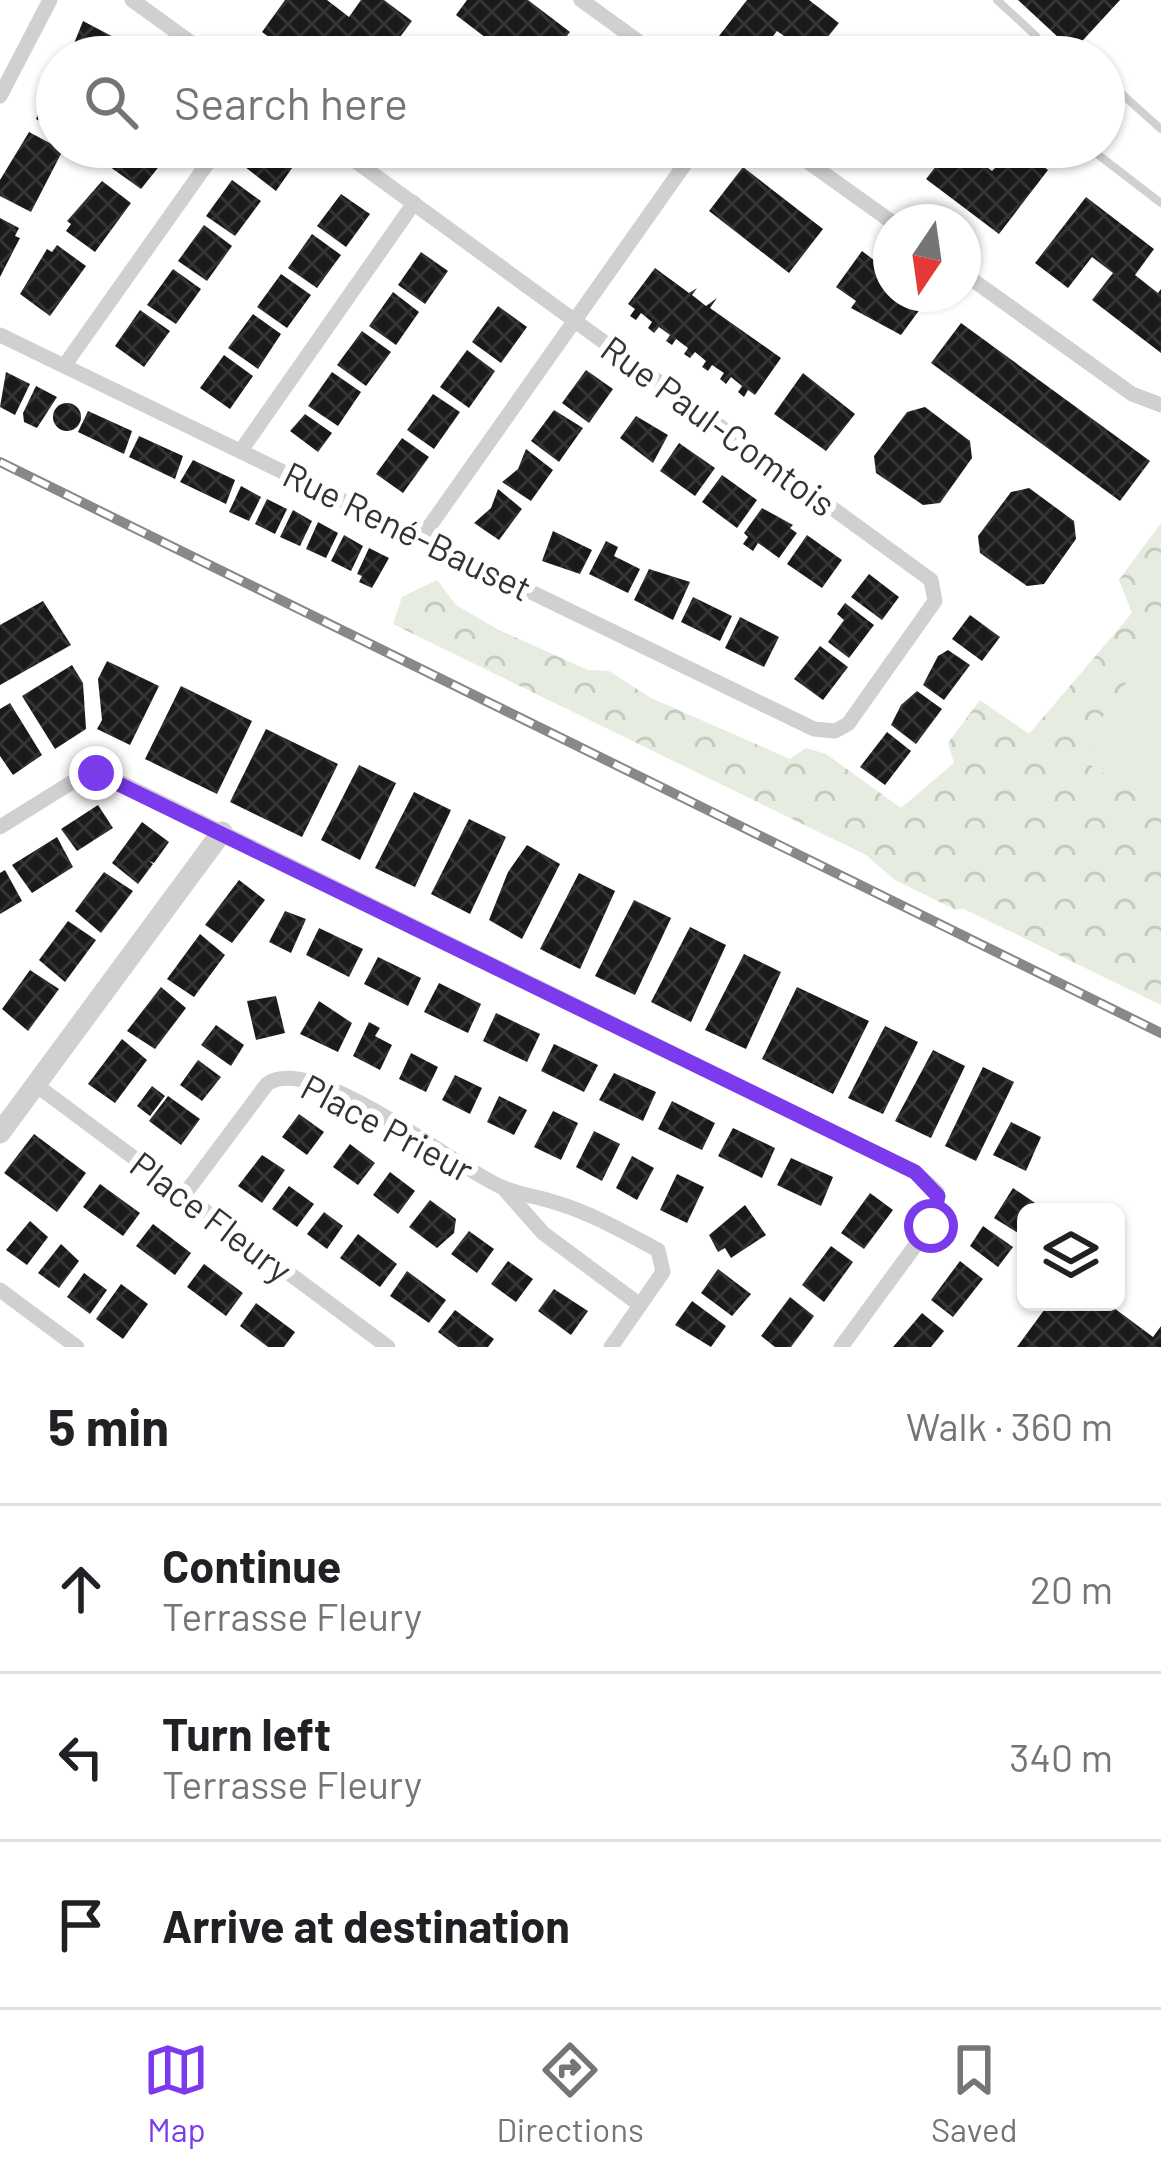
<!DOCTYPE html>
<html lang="en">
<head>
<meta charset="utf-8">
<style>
  :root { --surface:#fff; --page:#f6f6f6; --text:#202124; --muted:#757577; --line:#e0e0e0; --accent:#7c3aed }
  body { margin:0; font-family:Barlow,sans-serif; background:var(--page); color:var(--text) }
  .controls { position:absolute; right:36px; bottom:36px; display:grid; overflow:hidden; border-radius:18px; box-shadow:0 3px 9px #0004 }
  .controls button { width:108px; height:108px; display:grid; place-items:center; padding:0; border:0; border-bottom:3px solid var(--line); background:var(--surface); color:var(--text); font:60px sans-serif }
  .compass { position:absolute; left:873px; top:204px; width:108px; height:108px; border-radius:50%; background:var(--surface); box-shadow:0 3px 9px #0004; rotate:193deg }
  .stop { position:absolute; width:36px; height:36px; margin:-27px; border:9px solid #7c3aed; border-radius:50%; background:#fff }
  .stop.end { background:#7c3aed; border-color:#fff; box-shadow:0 3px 12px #0008 }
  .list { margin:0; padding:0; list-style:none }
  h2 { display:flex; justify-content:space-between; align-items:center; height:156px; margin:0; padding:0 48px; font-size:51px }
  h2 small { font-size:39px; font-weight:400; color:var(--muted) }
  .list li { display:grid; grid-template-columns:78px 1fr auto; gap:36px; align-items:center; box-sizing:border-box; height:168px; padding:0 48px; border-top:3px solid var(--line) }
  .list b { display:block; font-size:45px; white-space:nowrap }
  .list p { margin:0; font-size:39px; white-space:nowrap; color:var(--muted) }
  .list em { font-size:39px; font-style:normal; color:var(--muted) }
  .icon { flex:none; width:66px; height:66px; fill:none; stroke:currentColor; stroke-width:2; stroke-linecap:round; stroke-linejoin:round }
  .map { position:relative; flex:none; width:1161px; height:1347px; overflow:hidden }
  .search { position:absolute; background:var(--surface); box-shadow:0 3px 9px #0004; left:36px; right:36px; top:36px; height:132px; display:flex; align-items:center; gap:30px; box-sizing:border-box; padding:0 42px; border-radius:66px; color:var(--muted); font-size:45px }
  .sheet { height:660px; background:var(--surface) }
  nav { display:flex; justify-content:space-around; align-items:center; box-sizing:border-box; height:168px; border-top:3px solid var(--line); background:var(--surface); font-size:33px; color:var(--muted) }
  nav a { display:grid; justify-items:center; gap:6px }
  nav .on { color:var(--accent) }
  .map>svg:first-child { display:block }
  .forest { fill:url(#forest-crowns) }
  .park { fill:#e6ecdf }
  .building { fill:url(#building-cross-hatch) }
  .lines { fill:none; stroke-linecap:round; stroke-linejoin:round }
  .service { stroke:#d0d0d0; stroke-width:8 }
  .minor { stroke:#d0d0d0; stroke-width:15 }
  .tertiary { stroke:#d0d0d0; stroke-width:21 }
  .rail-casing { stroke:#888; stroke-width:10 }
  .rail { stroke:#fff; stroke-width:6; stroke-dasharray:18; stroke-linecap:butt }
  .route { stroke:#7c3aed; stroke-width:15 }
  .labels { text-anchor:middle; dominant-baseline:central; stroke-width:12; stroke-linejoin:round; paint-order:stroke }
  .street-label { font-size:36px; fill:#333; stroke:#fff }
</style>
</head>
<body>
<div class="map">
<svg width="1161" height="1347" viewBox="0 0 1161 1347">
  <defs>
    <pattern id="forest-crowns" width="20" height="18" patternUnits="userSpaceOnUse" patternTransform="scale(3)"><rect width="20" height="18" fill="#e6ecdf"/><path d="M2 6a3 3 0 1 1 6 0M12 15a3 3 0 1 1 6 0" fill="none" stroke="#c6cbc0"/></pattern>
    <pattern id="building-cross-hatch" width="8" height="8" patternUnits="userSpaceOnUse" patternTransform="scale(3)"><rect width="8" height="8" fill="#1a1a1a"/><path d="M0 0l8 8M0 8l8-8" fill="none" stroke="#333"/></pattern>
  </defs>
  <rect width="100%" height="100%" fill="#fff"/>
  <!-- forest -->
  <path class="forest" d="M1161 523V637L1106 710 1084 760 1161 811V1005L964 909 956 910 895 880 866 855 393 624 402 597 437 580 456 605 499 630 588 670 609 671 651 698 790 759 806 748 826 754 901 808 954 763 948 743 980 700 1029 734 1132 613 1119 580Z"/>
  <!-- park -->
  <path class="park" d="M1161 637V811L1083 760 1106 710Z"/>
  <!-- building -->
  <g class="building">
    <path d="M285 0H327L349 17 361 0H384L412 21 385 57H296L262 32Z"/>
    <path d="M467 0H528L570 32 550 57H511L456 15Z"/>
    <path d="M747 0H809L839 23 819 48 831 57H789L798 46 777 31 757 57H747L719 36Z"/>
    <path d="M1018 0H1120L1073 51Z"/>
    <path d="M83 21 123 42 115 57H83L71 51Z"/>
    <path d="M57 71V130L36 119Z"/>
    <path d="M29 132 63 150 31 212 0 196V180Z"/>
    <path d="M118 147H171L173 149 141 189 106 164Z"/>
    <path d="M255 147H278L297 161 276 191 245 167Z"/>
    <path d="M876 147H918L902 167Z"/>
    <path d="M941 147H973L968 153 992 171 1017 147 1048 170 999 234 926 179 947 152Z"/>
    <path d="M743 167 823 229 789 273 709 211Z"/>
    <path d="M232 180 261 201 235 236 206 216Z"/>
    <path d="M102 181 131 203 95 252 66 231 71 224 67 221Z"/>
    <path d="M341 194 370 214 346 247 317 226Z"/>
    <path d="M1086 197 1154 249 1135 275 1158 293 1161 289V353L1092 300 1113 273 1092 257 1068 288 1035 263Z"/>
    <path d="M0 218 19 228 15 236 20 238 0 277Z"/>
    <path d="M204 225 232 246 207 281 178 261Z"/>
    <path d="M312 234 341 255 317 288 288 268Z"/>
    <path d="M57 245 86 266 50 316 20 294 47 249 52 252Z"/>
    <path d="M862 251 883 267 891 265V294L929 297 901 335 851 308 856 301 836 287Z"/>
    <path d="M421 252 448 271 425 304 398 285Z"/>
    <path d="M655 268 689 293 697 288 692 295 706 306 717 298 710 308 781 358 755 395 748 390 744 397 738 392 742 386 731 377 726 384 720 379 724 373 712 365 708 371 702 367 706 361 695 352 690 358 684 354 688 348 676 339 672 345 666 341 670 335 659 327 654 333 648 328 652 322 641 313 636 320 630 316 635 309 628 304Z"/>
    <path d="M173 269 201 289 176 324 147 305Z"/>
    <path d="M281 274 311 295 287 328 257 307Z"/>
    <path d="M393 292 419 312 396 345 369 326Z"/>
    <path d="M498 306 527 327 501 363 472 342Z"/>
    <path d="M140 310 170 331 144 367 115 346Z"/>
    <path d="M253 314 281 334 258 369 228 348Z"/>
    <path d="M961 323 1150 461 1120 501 931 363Z"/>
    <path d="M362 331 391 352 366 386 337 365Z"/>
    <path d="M467 350 495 371 469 408 440 387Z"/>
    <path d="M224 355 253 376 230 409 200 388Z"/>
    <path d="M586 370 613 389 589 423 562 403Z"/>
    <path d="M6 372 30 384 15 415 0 407Z"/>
    <path d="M332 372 361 392 338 426 308 406Z"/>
    <path d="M803 373 855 414 826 451 774 414Z"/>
    <path d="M36 386 57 397 37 428 24 422 23 413Z"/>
    <path d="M433 394 460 412 434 449 407 430Z"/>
    <circle cx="67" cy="417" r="14"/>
    <path d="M925 407 970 441 972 458 940 503 923 505 876 473 874 456 907 412Z"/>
    <path d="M554 410 583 428 559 462 531 441Z"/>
    <path d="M88 411 132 431 124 454 78 432Z"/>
    <path d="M305 414 332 433 318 452 290 431Z"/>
    <path d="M636 416 668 435 653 463 620 438Z"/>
    <path d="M139 436 183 456 175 479 129 457Z"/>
    <path d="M402 438 429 457 403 493 376 474Z"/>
    <path d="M679 443 715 468 695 496 660 471Z"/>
    <path d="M526 449 553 470 531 501 502 482 518 469Z"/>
    <path d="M193 460 235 480 226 504 180 482Z"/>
    <path d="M722 475 757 500 737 528 702 502Z"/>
    <path d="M241 486 261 497 249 521 229 512Z"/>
    <path d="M1029 488 1074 521 1076 539 1044 584 1027 586 980 553 978 536 1011 492Z"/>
    <path d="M498 489 522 509 499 540 474 523 491 508Z"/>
    <path d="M267 499 287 509 275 534 255 524Z"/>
    <path d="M762 508 793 525 790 528 797 533 779 558 758 543 753 551 743 544 748 537 744 533Z"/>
    <path d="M293 510 312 521 300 546 280 537Z"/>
    <path d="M318 522 338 533 326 558 306 549Z"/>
    <path d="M553 531 592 550 580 574 542 561Z"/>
    <path d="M344 535 363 546 351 571 331 561Z"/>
    <path d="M807 535 842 560 822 588 787 564Z"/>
    <path d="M606 541 618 547 614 556 640 569 628 593 589 574Z"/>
    <path d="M369 548 389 558 372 588 359 582 362 576 357 574Z"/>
    <path d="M649 569 690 582 673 620 634 600Z"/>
    <path d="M869 574 899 597 882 620 851 597Z"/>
    <path d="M693 597 732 616 720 641 681 622Z"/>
    <path d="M43 601 71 645 0 685V625Z"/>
    <path d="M845 603 874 625 849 658 828 642 844 620 837 614Z"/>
    <path d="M970 615 1000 637 982 661 952 639Z"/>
    <path d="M740 617 779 637 764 667 725 648Z"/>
    <path d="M820 646 848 667 823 700 794 679Z"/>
    <path d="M948 650 970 665 944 700 923 685 938 656Z"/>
    <path d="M107 661 159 686 130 745 97 729 102 720 98 679Z"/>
    <path d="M72 665 83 683 86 729 55 749 22 696Z"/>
    <path d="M181 686 252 721 217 794 145 759Z"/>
    <path d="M917 691 942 709 916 744 891 725 901 705Z"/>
    <path d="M10 703 42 755 13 775 0 756V709Z"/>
    <path d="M266 729 338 764 302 837 230 802Z"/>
    <path d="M887 732 911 751 885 785 860 767Z"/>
    <path d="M359 765 396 783 360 860 321 840Z"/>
    <path d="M414 792 451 810 415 887 375 868Z"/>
    <path d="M98 805 113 828 77 851 61 829Z"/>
    <path d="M469 819 506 837 470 914 431 894Z"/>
    <path d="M142 822 169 842 154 863 149 861 153 864 138 884 112 863Z"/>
    <path d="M57 837 73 867 32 893 12 865Z"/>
    <path d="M527 845 560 864 522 939 489 920 508 872Z"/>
    <path d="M5 870 22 901 0 914V873Z"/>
    <path d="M104 872 133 891 101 933 75 911Z"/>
    <path d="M579 873 615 891 580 969 540 949Z"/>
    <path d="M239 880 265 900 232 943 205 925Z"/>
    <path d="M634 900 671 918 635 995 595 976Z"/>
    <path d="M285 911 306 919 291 953 269 942Z"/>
    <path d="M68 921 96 940 65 982 39 960Z"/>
    <path d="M690 927 726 945 691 1022 651 1002Z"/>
    <path d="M319 928 363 949 349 977 306 955Z"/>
    <path d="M200 934 225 955 194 997 167 979Z"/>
    <path d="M744 954 781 972 746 1049 705 1030Z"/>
    <path d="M378 957 421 978 408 1006 364 984Z"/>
    <path d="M30 970 59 989 28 1031 2 1009Z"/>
    <path d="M439 983 481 1004 468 1033 424 1012Z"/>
    <path d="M161 987 186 1008 155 1049 127 1031Z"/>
    <path d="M797 987 869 1021 833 1094 762 1059Z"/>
    <path d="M276 996 285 1033 256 1040 247 1001Z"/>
    <path d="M319 1001 352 1023 338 1052 300 1034Z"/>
    <path d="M496 1013 540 1034 527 1062 483 1041Z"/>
    <path d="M369 1022 380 1028 375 1036 392 1045 380 1070 353 1056Z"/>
    <path d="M216 1025 244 1045 231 1066 201 1045Z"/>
    <path d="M885 1026 918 1042 883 1114 848 1098Z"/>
    <path d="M122 1039 147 1060 115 1103 88 1084Z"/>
    <path d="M554 1044 598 1065 584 1092 541 1071Z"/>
    <path d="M933 1050 965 1066 931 1138 895 1121Z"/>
    <path d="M411 1053 438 1067 426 1092 399 1079Z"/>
    <path d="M198 1060 221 1077 202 1101 180 1085Z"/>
    <path d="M983 1067 1014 1082 976 1161 945 1146Z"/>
    <path d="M614 1073 656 1092 643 1121 599 1100Z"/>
    <path d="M455 1075 482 1088 470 1114 442 1100Z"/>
    <path d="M152 1086 165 1096 150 1116 137 1106Z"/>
    <path d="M168 1096 200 1119 181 1145 149 1121Z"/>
    <path d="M499 1096 527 1110 514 1135 487 1122Z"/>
    <path d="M672 1101 715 1123 702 1150 658 1129Z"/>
    <path d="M553 1111 578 1123 561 1160 534 1147Z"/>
    <path d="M299 1114 324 1132 307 1155 282 1137Z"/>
    <path d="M1011 1122 1041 1137 1026 1171 993 1155Z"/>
    <path d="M733 1128 775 1148 762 1178 718 1156Z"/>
    <path d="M594 1131 620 1144 602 1181 576 1167Z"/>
    <path d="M34 1134 86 1173 57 1212 4 1173Z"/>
    <path d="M350 1144 375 1163 358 1185 333 1167Z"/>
    <path d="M262 1155 285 1170 262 1203 238 1186Z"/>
    <path d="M632 1156 654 1168 637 1200 616 1188Z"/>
    <path d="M791 1158 833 1177 821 1206 777 1185Z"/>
    <path d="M390 1172 415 1191 398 1214 373 1195Z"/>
    <path d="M677 1174 704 1187 687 1223 660 1210Z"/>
    <path d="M100 1184 140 1213 123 1236 83 1207Z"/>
    <path d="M289 1186 314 1204 297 1227 272 1209Z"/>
    <path d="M1013 1188 1044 1209 1026 1212V1238L994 1218Z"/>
    <path d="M870 1193 893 1210 864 1249 841 1233Z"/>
    <path d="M430 1200 456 1219 454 1233 437 1248 409 1227Z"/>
    <path d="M745 1205 766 1235 731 1258 725 1248 718 1252 709 1235Z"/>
    <path d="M324 1212 343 1226 327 1249 307 1234Z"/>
    <path d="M30 1221 48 1237 27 1265 6 1250Z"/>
    <path d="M153 1224 191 1253 175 1275 136 1246Z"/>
    <path d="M983 1226 1013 1247 998 1267 970 1246Z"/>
    <path d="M469 1231 494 1249 477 1273 451 1254Z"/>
    <path d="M358 1234 397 1264 380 1287 340 1258Z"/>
    <path d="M61 1244 79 1261 59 1288 38 1273Z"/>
    <path d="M831 1246 853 1262 824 1302 802 1285Z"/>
    <path d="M508 1261 533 1279 516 1302 491 1284Z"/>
    <path d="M960 1261 983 1279 953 1317 931 1300Z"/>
    <path d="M204 1264 243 1293 226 1316 187 1287Z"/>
    <path d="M718 1269 751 1294 732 1316 701 1293Z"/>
    <path d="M407 1271 446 1300 429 1323 390 1296Z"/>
    <path d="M84 1273 107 1290 90 1314 67 1297Z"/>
    <path d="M121 1284 148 1304 123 1339 96 1319Z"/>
    <path d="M554 1289 588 1311 571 1335 538 1311Z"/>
    <path d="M790 1297 814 1316 791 1347H775L761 1336Z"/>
    <path d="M692 1301 726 1326 711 1347 675 1325Z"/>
    <path d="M1050 1302H1106L1153 1337 1161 1326V1347H1017Z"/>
    <path d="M256 1303 295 1332 284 1347H268L240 1326Z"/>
    <path d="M455 1310 494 1339 488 1347H458L438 1332Z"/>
    <path d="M922 1313 944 1331 931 1347H893Z"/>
  </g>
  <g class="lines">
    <!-- service -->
    <g class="service">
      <path d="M997 0 1036 36 1038 50"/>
      <path d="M1104 97 1114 87 1161 129"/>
      <path d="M1088 147 1161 203"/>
    </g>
    <!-- minor -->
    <g class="minor">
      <path d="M132 0 211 57"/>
      <path d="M581 0 660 57"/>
      <path d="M0 96 50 0"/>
      <path d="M787 147 892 222"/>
      <path d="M963 273 1132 394 1161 405"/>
      <path d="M0 335 814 729 835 731 848 724 935 601 931 580 336 147"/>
      <path d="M64 366 219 147"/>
      <path d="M242 449 414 203"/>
      <path d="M422 537 697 147"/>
      <path d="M0 827 82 776 105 775 915 1172 937 1192V1216L841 1347"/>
      <path d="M36 1085 388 1347"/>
      <path d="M505 1190 543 1233 640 1305"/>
      <path d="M184 1195 267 1084C313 1051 456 1169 504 1188 521 1195 540 1197 557 1203 591 1213 626 1233 658 1250L663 1272 611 1347"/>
      <path d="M0 1290 77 1347"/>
    </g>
    <!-- tertiary -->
    <path class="tertiary" d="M0 1133 222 832"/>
    <defs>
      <path id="rail" d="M0 462 1161 1033"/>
    </defs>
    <!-- rail casing -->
    <use href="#rail" class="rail-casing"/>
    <!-- rail -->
    <use href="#rail" class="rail"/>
  </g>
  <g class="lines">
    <!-- route -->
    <path class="route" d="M96 773 915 1172 938 1196 931 1226"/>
  </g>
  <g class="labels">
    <!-- street labels -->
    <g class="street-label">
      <text transform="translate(719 425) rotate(36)">Rue Paul-Comtois</text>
      <text transform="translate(408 530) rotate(26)">Rue René-Bauset</text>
      <text transform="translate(388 1127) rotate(28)">Place Prieur</text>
      <text transform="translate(212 1216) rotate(37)">Place Fleury</text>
    </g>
  </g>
</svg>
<div class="controls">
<button><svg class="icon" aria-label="layers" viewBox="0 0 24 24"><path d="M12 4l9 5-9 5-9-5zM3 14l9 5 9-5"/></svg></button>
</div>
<svg class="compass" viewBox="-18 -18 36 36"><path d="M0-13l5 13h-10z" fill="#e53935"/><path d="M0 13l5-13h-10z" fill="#757577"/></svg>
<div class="stop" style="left:931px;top:1226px"></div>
<div class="stop end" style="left:96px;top:773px"></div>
<div class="search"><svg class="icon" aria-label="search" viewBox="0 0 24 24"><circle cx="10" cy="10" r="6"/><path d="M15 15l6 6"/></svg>Search here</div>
</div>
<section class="sheet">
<h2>5 min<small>Walk · 360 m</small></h2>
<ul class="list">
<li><svg class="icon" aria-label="ahead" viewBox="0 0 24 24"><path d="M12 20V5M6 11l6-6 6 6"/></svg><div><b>Continue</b><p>Terrasse Fleury</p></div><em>20 m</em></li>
<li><svg class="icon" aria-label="left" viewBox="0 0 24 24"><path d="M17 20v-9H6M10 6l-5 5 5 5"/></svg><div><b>Turn left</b><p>Terrasse Fleury</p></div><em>340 m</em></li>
<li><svg class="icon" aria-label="arrive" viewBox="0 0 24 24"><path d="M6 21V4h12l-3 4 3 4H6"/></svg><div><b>Arrive at destination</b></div></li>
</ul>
</section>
<nav>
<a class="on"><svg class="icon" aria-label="map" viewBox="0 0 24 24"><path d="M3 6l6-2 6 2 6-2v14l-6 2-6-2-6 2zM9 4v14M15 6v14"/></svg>Map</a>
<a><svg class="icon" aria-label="directions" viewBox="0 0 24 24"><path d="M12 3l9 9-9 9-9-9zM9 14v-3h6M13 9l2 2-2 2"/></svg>Directions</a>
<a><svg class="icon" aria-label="saved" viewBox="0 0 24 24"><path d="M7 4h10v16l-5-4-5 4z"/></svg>Saved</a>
</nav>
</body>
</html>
